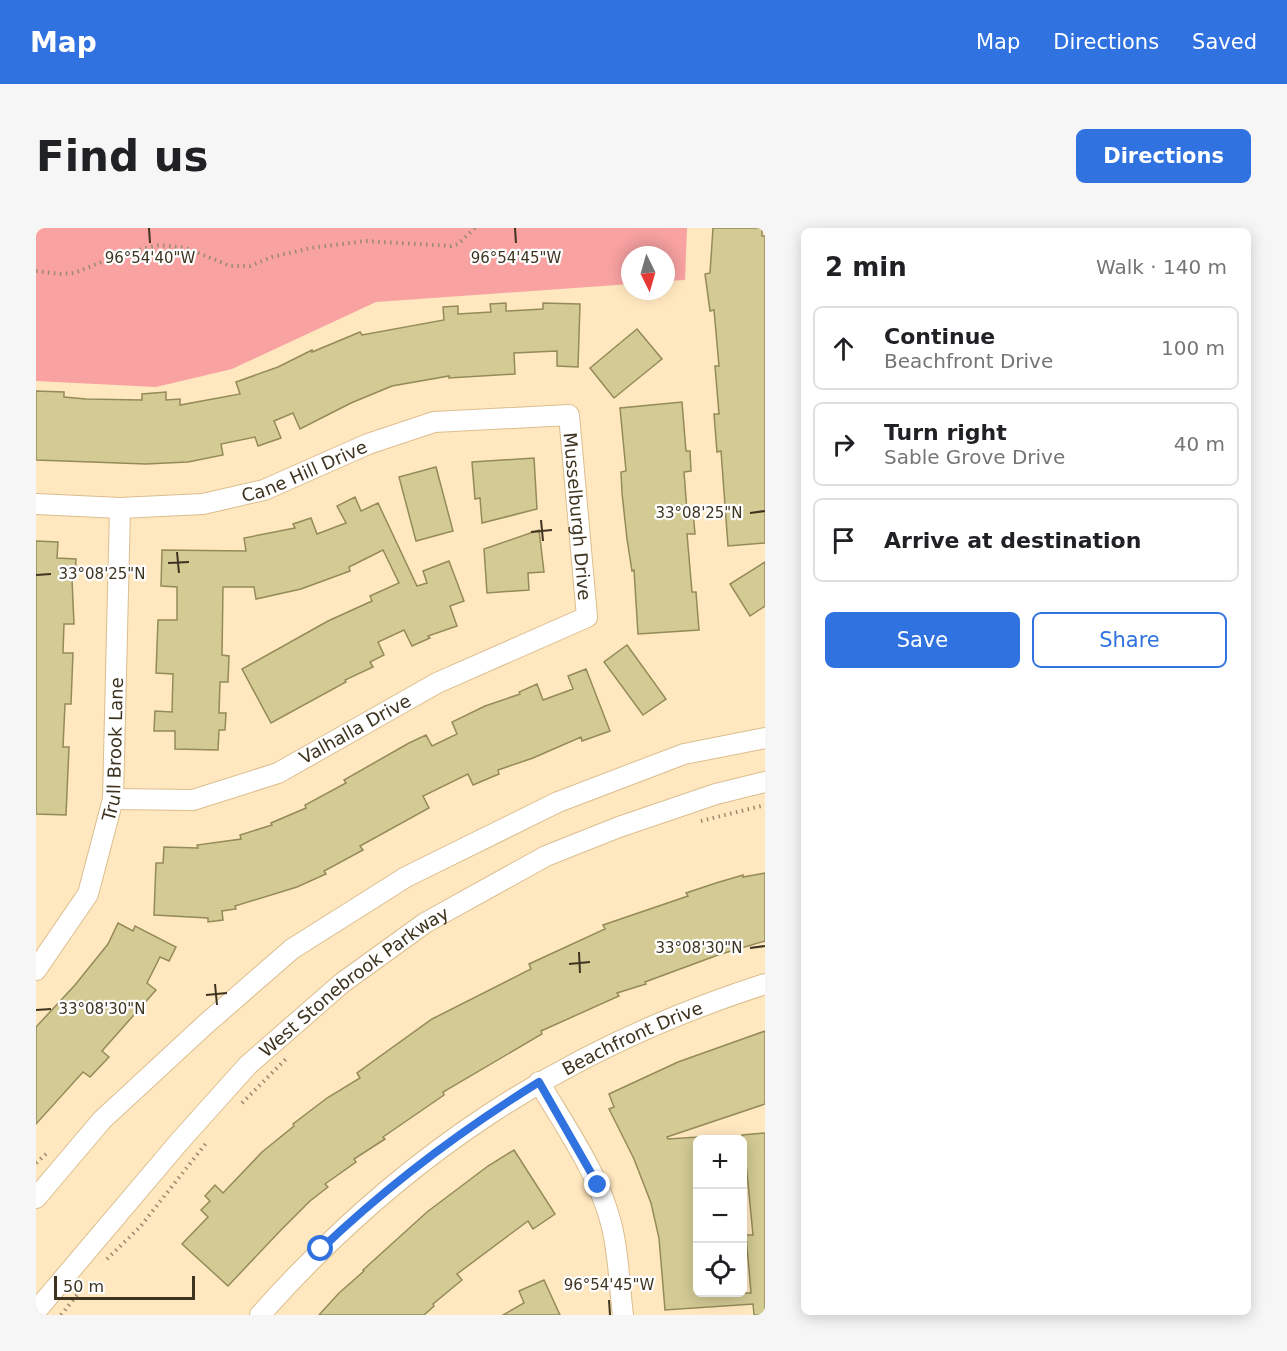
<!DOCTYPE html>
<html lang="en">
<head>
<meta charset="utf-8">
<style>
  :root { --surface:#fff; --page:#f6f6f6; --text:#202124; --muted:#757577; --line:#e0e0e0; --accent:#3072df }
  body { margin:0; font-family:"DejaVu Sans",sans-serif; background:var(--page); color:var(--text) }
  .controls { position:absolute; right:18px; bottom:18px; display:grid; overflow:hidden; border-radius:9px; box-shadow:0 3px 15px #0003 }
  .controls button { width:54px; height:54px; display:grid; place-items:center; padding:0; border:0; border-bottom:2px solid var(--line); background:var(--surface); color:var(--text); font:30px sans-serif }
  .compass { position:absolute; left:585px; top:18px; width:54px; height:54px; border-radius:50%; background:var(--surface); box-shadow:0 3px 15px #0003; rotate:175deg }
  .scale { position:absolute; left:18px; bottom:15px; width:141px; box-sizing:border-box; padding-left:6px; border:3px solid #3e331f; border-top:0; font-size:16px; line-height:21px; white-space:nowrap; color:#3e331f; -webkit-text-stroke:4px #fff; paint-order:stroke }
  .stop { position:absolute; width:18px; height:18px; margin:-14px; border:4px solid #3072df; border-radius:50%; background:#fff }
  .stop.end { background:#3072df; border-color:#fff; box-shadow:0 2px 6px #0008 }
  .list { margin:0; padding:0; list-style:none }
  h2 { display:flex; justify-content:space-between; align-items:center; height:78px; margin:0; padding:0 24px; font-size:26px }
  h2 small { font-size:20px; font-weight:400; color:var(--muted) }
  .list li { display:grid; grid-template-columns:39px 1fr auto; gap:18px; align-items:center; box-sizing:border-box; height:84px; margin:0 12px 12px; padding:0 12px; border:2px solid var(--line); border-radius:9px }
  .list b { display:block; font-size:22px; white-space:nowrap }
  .list p { margin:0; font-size:20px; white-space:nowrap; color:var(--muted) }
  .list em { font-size:20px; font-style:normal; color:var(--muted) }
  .actions { display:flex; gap:12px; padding:18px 24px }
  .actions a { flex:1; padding:14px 0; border:2px solid var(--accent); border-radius:9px; text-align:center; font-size:21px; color:var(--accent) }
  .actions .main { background:var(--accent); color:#fff }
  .icon { flex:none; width:33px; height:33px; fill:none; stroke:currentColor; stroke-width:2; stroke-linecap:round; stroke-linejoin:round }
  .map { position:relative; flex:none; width:729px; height:1087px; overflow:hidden; border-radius:9px }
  header { display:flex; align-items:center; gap:36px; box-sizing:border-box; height:84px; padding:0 30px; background:var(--accent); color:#fff }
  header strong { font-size:28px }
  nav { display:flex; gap:33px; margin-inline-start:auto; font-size:21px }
  .intro { display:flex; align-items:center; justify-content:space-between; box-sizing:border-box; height:144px; padding:0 36px }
  h1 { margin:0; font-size:42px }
  .button { padding:15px 27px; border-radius:9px; background:var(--accent); color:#fff; font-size:21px; font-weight:700 }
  main { display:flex; gap:36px; padding:0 36px }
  aside { flex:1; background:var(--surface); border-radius:9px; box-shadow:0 3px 15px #0003 }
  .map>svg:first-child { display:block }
  .green { fill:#f9a2a2 }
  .building { fill:#d3ca94; stroke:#948b58; stroke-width:1.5 }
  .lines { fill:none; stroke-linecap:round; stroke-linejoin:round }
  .minor-casing { stroke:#dbbe8e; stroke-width:22 }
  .path { stroke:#9b8a6d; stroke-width:4; stroke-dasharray:1.5 4.5; stroke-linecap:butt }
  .minor { stroke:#fff; stroke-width:20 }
  .route { stroke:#3072df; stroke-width:8 }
  .ticks { fill:none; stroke:#3e331f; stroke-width:2 }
  .labels { text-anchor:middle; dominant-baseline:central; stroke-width:4.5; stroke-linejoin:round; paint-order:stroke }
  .street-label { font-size:18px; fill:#3e331f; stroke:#fff }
  .ticks-label { font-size:15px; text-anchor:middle; fill:#3e331f; stroke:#fff; stroke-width:4.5; stroke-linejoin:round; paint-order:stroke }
</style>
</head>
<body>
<header>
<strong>Map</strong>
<nav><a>Map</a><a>Directions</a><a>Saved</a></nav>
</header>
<div class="intro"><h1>Find us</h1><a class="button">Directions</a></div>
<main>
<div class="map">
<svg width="729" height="1087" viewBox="0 0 729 1087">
  <rect width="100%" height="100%" fill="#ffe7c0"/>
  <!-- green -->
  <path class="green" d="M0 0H651L649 52 630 53V27H594V56L340 74 196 141 120 159 0 153Z"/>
  <!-- building -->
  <g class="building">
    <path d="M677 0H726V8H729V315L692 318 685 223 681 224 678 186H683L679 138H683L678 82 674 83 669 46 674 45Z"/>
    <path d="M470 75V83L507 81V75L544 76 542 139 521 138V123L478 125 479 146 413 150V148L356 158 315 175 264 201 257 185 238 193 245 210 222 218 219 209 185 216 187 227 152 234 110 236 0 232V163L28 164V169L50 171 106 172V166L130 164V172L144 171V177L204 166 200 154 242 139 276 122V124L324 104 326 107 408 92 407 79 422 78V86L455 84 454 76Z"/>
    <path d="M601 101 626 131 578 170 554 140Z"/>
    <path d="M646 174 650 223H654L655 243 648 244 651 283H657L659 306H651L656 364H660L663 402 602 406 598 342 596 343 591 311 586 265 585 244 590 243 584 180Z"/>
    <path d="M498 230 501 281 446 295 444 270 439 271 436 234Z"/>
    <path d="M400 239 417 303 380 313 363 249Z"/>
    <path d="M319 269 325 283 342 275 381 358 391 355 387 343 413 333 428 373 414 378 421 398 392 408 394 410 376 418 368 402 342 414 348 427 334 434 337 439 309 452 310 454 235 495 206 441 292 393 336 373 334 368 363 355 347 322 313 339 314 343 265 361 220 371 218 359H187L186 427 193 428 192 454H184L183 485H190L189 502H183L182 522 139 521V503H118L119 483 136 484 137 446 120 445 122 392H141V359L125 358 126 322 210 323 208 310 259 300 257 296 275 290 281 306 310 295 301 278Z"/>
    <path d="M503 302 508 344 492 345 493 362 451 365 448 321Z"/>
    <path d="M0 313 22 314 21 330 40 331 39 351H36L38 396H28L27 425H37L35 476H29L27 519H33L30 587 0 586Z"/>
    <path d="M729 334V378L714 388 694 356Z"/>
    <path d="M591 417 630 471 607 487 568 434Z"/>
    <path d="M550 441 574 503 546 513 545 509 497 530 462 542 463 546 437 557 432 546 387 568 393 580 324 618 327 622 288 643 290 646 261 659 199 678 200 681 186 683 187 692 172 694V690L118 687 120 635H127L128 619 162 620 161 617 205 611 204 607 236 597 235 595 270 580 269 577 310 555 308 552 373 515 390 507 396 518 421 506 416 494 449 478 484 466 483 464 501 456 507 472 537 461 532 448Z"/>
    <path d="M729 645V713L682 727 609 754 610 756 581 765 583 768 505 803 506 806 407 864 408 867 347 909 349 911 318 931 320 934 289 956 292 959 274 973 245 1002 192 1058 146 1016 172 989 165 982 174 973 169 968 179 957 187 965 226 924 258 898 257 896 291 870 324 850 321 845 396 791 495 741 493 736 569 701 567 697 652 668 650 665 680 655 707 647V649Z"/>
    <path d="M82 695 97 703 99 698 140 719 133 733 124 729 111 755 120 762 66 823 73 829 54 849 47 844 0 896V799L39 757 72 716Z"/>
    <path d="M729 803V876L631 909 632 911 662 909V1065H715L710 1007H717L710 935 706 936V907L729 905V1087H718L717 1076 629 1082 623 1010 615 975 598 931 573 881 578 879 573 866 642 834Z"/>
    <path d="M478 922 519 986 497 1001 492 993 421 1046 426 1052 397 1076 398 1078 388 1087H283L303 1065 328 1043 327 1042 391 984 452 938Z"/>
    <path d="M508 1052 524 1087H467L488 1075 483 1063Z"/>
  </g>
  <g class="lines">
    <defs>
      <g id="minor">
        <path id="s1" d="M0 276 84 280 167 276 228 262 332 216 398 194 533 187 551 389 401 455 242 545 157 572 77 571"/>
        <path id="s2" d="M0 742 52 666 77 571 84 280"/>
        <path d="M503 854C529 899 562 944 575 995 583 1025 583 1056 587 1087"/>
        <path d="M0 970 66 892 171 795 256 721 370 649 522 574 648 526 729 510"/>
        <path id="s3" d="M0 1083 143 914 212 837 306 755 389 695 510 628 583 599 680 566 729 554"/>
        <path id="s4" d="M224 1087C365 928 526 821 729 756"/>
      </g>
    </defs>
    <!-- minor casing -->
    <use href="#minor" class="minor-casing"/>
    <!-- path -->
    <g class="path">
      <path d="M0 43 23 46 38 45 86 26 123 17 150 20 194 38H214L236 29 275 20 330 13 415 18 422 16 439 0"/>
      <path d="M665 593 729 577"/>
      <path d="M206 875 252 829"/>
      <path d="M0 935 11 925"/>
      <path d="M71 1031 104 999 171 914"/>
      <path d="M25 1087 45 1062"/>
    </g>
    <!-- minor -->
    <use href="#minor" class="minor"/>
  </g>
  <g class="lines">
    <!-- route -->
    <path class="route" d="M285 1021C352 957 424 903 503 854L562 957"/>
  </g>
  <!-- ticks -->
  <path class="ticks" d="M113 0 114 15M479 0 480 15M714 285 729 283M505 292 507 313M495 304 516 302M141 324 143 345M132 335 153 334M0 347 15 346M714 720 729 718M543 724 544 745M533 736 554 734M179 756 181 777M170 767 191 765M0 782 15 781M573 1072 574 1087"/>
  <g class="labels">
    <!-- street labels -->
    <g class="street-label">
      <text stroke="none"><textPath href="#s1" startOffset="274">Cane Hill Drive</textPath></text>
      <text stroke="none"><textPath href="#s1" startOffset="650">Musselburgh Drive</textPath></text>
      <text transform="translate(319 501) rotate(-29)">Valhalla Drive</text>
      <text stroke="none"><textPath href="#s2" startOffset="240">Trull Brook Lane</textPath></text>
      <text stroke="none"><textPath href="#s3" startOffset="460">West Stonebrook Parkway</textPath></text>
      <text stroke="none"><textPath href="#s4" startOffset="468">Beachfront Drive</textPath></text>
    </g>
  </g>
  <g class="ticks-label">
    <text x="114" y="35">96°54'40"W</text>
    <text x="480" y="35">96°54'45"W</text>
    <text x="663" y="290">33°08'25"N</text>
    <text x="66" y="351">33°08'25"N</text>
    <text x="663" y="725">33°08'30"N</text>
    <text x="66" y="786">33°08'30"N</text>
    <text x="573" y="1062">96°54'45"W</text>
  </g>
</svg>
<div class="controls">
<button>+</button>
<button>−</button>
<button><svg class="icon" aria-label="locate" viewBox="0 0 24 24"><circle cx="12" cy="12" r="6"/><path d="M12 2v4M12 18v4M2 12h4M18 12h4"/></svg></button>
</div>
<svg class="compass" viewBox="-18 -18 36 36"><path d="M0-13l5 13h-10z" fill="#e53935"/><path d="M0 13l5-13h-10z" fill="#757577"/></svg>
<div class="scale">50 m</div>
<div class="stop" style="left:285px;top:1021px"></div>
<div class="stop end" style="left:562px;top:957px"></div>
</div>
<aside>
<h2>2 min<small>Walk · 140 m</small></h2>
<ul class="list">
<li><svg class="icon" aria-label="ahead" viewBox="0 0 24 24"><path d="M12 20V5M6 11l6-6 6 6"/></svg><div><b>Continue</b><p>Beachfront Drive</p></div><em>100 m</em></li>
<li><svg class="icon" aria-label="right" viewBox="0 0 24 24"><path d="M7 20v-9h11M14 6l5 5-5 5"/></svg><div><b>Turn right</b><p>Sable Grove Drive</p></div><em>40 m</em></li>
<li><svg class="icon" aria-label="arrive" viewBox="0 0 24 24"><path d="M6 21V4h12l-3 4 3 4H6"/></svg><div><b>Arrive at destination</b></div></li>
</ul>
<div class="actions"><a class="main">Save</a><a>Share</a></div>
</aside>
</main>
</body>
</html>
